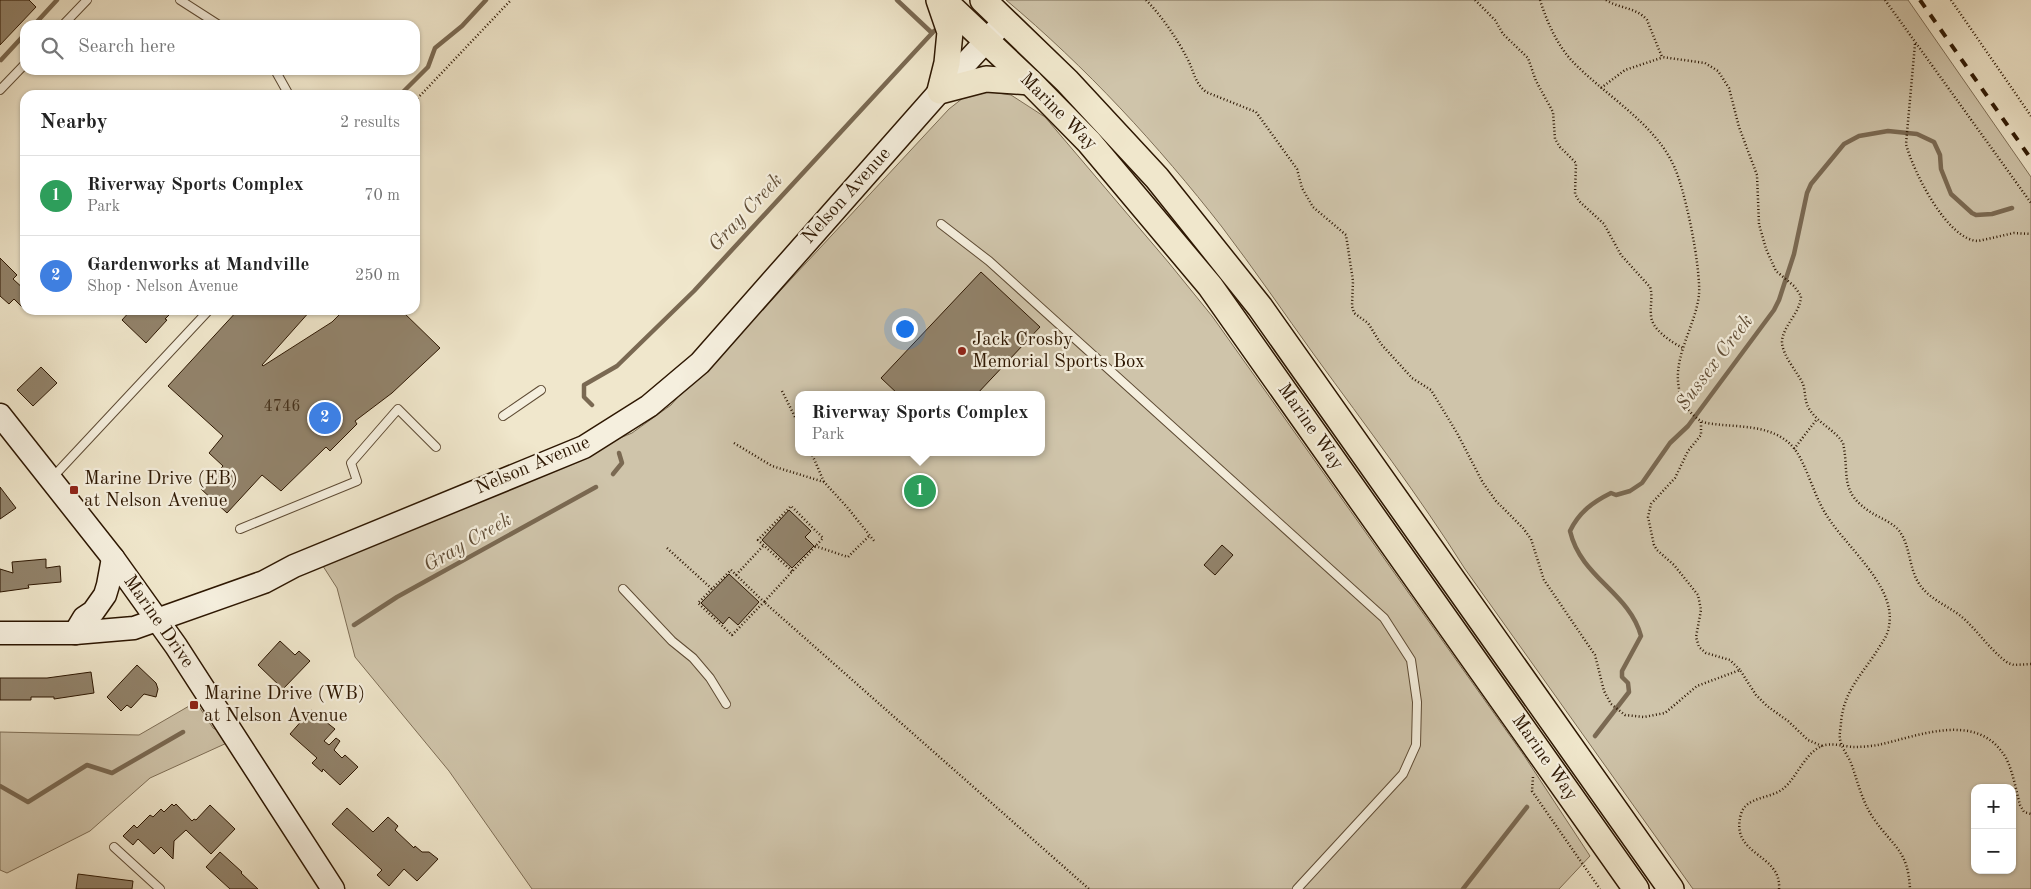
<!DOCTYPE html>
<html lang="en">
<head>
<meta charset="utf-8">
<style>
  :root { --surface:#fff; --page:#f2f2f2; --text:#222; --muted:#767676; --line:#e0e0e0; --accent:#0f766e }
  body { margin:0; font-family:"Old Standard TT",serif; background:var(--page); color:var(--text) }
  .controls { position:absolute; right:15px; bottom:15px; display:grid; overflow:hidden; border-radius:10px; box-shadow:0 1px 4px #0004 }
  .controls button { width:45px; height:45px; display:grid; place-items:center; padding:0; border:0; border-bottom:1px solid var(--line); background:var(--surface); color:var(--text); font:25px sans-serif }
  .you { position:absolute; left:904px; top:328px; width:18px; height:18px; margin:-12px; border:4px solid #fff; border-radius:50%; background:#1a73e8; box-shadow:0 0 0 8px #1a73e833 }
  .badge { display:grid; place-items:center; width:32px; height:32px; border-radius:50%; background:var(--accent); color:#fff; font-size:16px; font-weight:700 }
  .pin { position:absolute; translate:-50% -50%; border:2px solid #fff; box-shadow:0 1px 5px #0006 }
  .popup { position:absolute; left:795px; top:391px; width:250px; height:65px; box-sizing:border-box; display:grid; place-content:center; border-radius:10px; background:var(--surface); filter:drop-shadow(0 1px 4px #0005); font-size:16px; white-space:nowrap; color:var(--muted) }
  .popup b { font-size:19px; color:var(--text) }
  .popup::after { content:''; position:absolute; left:50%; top:100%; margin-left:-10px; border:10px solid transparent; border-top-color:var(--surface) }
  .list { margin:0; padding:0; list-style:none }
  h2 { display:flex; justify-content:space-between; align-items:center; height:65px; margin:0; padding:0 20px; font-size:21px }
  h2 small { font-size:16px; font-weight:400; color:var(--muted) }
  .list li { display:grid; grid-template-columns:32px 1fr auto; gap:15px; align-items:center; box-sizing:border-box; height:80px; padding:0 20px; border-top:1px solid var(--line) }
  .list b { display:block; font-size:19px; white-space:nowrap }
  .list p { margin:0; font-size:16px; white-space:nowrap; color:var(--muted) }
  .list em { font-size:16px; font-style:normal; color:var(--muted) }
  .icon { flex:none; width:28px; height:28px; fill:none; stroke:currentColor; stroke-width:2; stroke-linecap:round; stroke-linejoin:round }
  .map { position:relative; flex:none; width:2031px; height:889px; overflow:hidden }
  .search { position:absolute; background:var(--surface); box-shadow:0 1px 4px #0004; left:20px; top:20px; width:400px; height:55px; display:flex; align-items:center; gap:12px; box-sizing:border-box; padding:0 18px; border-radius:15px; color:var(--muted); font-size:19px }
  .panel { position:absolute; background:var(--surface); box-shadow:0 1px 4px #0004; left:20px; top:90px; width:400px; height:225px; border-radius:15px }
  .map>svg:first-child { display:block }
  .green { fill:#cfc4aa; stroke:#7e6e56; fill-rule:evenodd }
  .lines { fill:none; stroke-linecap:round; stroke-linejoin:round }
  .stream { stroke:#7a6952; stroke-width:4.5 }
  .building { fill:#92836b; stroke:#2d1702 }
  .lane-casing { stroke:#5e4b34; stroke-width:10 }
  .secondary-casing { stroke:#2d1702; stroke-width:25 }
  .primary-casing { stroke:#2d1702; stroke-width:28 }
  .path { stroke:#2d1702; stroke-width:2.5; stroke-dasharray:1 2.5; stroke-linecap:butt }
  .lane { stroke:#f5efde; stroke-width:8 }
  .secondary { stroke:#f5efde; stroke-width:22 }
  .primary { stroke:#f0e7cc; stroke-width:25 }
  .rail { stroke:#2d1702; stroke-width:4; stroke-dasharray:9 9; stroke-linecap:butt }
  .poi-dot { fill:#8f2418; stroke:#f5efde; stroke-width:2 }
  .labels { text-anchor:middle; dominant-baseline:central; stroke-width:4.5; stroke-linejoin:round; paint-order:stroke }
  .number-label { font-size:16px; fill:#46321c }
  .street-label { font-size:19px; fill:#2d1702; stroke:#f5efde }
  .poi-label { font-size:19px; fill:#2d1702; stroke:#f5efde; text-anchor:start }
  .water-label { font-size:20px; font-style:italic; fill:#614e37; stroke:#f5efde }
</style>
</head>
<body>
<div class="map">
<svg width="2031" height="889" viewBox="0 0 2031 889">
  <rect width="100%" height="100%" fill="#f0e7cc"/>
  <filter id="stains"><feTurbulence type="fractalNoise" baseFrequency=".004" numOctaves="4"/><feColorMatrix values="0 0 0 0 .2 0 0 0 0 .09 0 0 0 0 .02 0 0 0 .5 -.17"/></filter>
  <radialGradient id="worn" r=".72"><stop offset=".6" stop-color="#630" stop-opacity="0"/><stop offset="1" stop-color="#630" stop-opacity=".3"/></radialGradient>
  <!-- green -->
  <g class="green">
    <path d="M1006 0H1908L2031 177V889H1693L1465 569C1419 496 1366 426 1315 356 1284 313 1254 269 1222 227 1158 145 1086 67 1006 0ZM1975 788H2012V870H1975Z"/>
    <path d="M985 91 1011 95 1045 117 1169 263 1212 316 1254 375 1525 757 1590 856 1559 889H532L449 771 355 657 337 588 321 563 632 433 671 405 678 397 715 361 949 109 963 98ZM799 395H1041V452H799Z"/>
    <path d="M196 702 213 728 219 731 229 742 150 778 90 831 7 873 0 870V732L139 735Z"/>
  </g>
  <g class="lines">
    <!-- stream -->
    <g class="stream">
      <path d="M897 0 932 33"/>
      <path d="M34 25 57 0"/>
      <path d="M1 60 25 34"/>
      <path d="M400 95 428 67 435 48 462 26 486 0"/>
      <path d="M592 405 584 397V385L617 366 694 291 934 31"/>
      <path d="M613 474 622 463 619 453"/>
      <path d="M354 625 397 597 596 487"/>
      <path d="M1595 736 1629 692 1628 683 1622 677V671L1641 636C1629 592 1581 578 1570 531 1579 512 1593 502 1611 493L1616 495 1630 491 1642 483 1670 443 1688 426 1774 310 1779 300 1794 254 1807 193 1811 184 1844 144 1859 136 1888 131 1917 134 1934 142 1940 155 1941 169 1951 194 1972 213 1976 215 1992 214 2012 208"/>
      <path d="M0 786 28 802 87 765 112 773 183 732"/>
      <path d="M1463 889 1527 807"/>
    </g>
  </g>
  <!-- building -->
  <g class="building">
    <path d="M0 0H29L36 7 0 45Z"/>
    <path d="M0 258 17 275 13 279 25 290V310L14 299 9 304 0 296Z"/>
    <path d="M981 272 1040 327 976 395H899L881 378Z"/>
    <path d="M131 310H174L165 319 167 320 146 343 122 320Z"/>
    <path d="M238 310H311L262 365 263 366 332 322 344 310H401L440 348 392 393 355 421 357 424 330 451 326 447 281 491 262 475 227 513 201 489 223 466 209 453 223 436 168 386Z"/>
    <path d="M41 367 57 383 33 406 17 390Z"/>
    <path d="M0 487 16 508 0 519Z"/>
    <path d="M789 510 811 531 805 537 814 546 792 568 762 540Z"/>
    <path d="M1222 545 1233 555 1215 575 1204 565Z"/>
    <path d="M46 559V568L60 566 61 582 28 585 29 588 0 592V569L13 573 12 562Z"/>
    <path d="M729 574 759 602 738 625 729 617 723 624 701 603Z"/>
    <path d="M280 641 295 655 299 651 310 661 283 689 258 665Z"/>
    <path d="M137 665 156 683 158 689 156 697 144 694 131 708 127 705 121 711 107 697Z"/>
    <path d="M91 672 94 693 54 699V697H31V700H0V678H47Z"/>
    <path d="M311 710 335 729 324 741 329 745 336 738 340 741 334 750 342 758 345 755 358 767 340 785 323 769 322 772 312 763 317 758 290 734Z"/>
    <path d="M172 804 174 806 176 804 192 821 194 819 196 820 210 805 235 829 211 854 186 830 174 841 173 859 161 847 154 854 138 839 133 845 123 836 134 825 137 828 150 815 153 817 161 809 164 812Z"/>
    <path d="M347 808 373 832 388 817 398 826 395 830 414 848 415 846 422 852H429L438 859 417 881 404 869 389 886 377 875 382 870 332 824Z"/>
    <path d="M220 852 242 872 241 873 258 889H230L206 867Z"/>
    <path d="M78 874 133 881 132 889H76Z"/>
  </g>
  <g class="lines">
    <defs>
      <g id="lane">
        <path d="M180 0 219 25"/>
        <path d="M63 25 87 0"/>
        <path d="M275 70 289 95"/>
        <path d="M0 90 25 64"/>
        <path d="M941 224 989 261 1384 618 1411 660 1417 702 1416 745 1403 774 1297 889"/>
        <path d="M503 416 541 390"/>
        <path d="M52 478 209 310"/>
        <path d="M240 529 357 481 351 463 398 409 436 447"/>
        <path d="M623 589 672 641 693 658 710 678 726 704"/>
        <path d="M114 847 160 889"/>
      </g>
      <g id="secondary">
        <path d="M0 415 113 558 176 646 333 889"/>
        <path d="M0 633H75L134 628 264 582 294 566 584 447 649 406 700 363 940 91 999 27"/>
        <path d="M75 633 84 618 93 612 105 595 108 585 113 558"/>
      </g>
      <g id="primary">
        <path d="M939 0 950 32 947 63 940 91 986 79 1030 82"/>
        <path d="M943 0 1030 82 1089 142 1210 286 1636 889"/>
        <path d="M983 0 1067 81 1157 178 1260 307 1671 889"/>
      </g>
    </defs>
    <!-- lane casing -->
    <use href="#lane" class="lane-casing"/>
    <!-- secondary casing -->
    <use href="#secondary" class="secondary-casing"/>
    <!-- primary casing -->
    <use href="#primary" class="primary-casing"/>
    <!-- path -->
    <g class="path">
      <path d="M1146 0C1161 15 1178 40 1187 58 1194 71 1194 82 1206 92L1256 112 1297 169 1302 188 1313 207 1346 235 1353 281 1352 306 1354 313 1368 323 1381 344 1412 378 1431 390 1457 433 1483 483 1496 501 1523 528 1531 539 1544 580 1595 655 1604 691 1611 704 1625 715 1644 717 1665 713 1697 686 1740 670 1756 695 1767 706 1788 721 1808 740 1822 746"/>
      <path d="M1475 0 1495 20 1503 34 1528 58 1536 81 1553 112 1555 139 1560 147 1576 163 1575 194 1579 201 1604 224 1621 255 1650 287C1653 296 1650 305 1651 315 1651 329 1671 342 1683 348"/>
      <path d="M1540 0C1547 22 1557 45 1573 62 1604 94 1652 122 1672 162 1685 186 1701 268 1699 295 1695 329 1669 361 1681 396 1684 405 1692 416 1701 421 1707 424 1715 424 1722 425 1748 427 1779 427 1796 451 1806 465 1814 494 1824 511 1842 544 1897 585 1889 626 1888 634 1884 640 1880 646 1864 673 1844 689 1841 722 1841 727 1839 734 1840 739 1841 747 1848 756 1851 763 1858 782 1862 802 1874 819 1894 848 1908 850 1910 889"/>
      <path d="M1606 0C1620 9 1636 7 1647 20L1662 57 1705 63 1718 71 1729 88 1739 127 1757 175 1759 224 1766 249 1776 271 1794 286 1801 296C1800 314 1783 325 1782 342 1782 355 1798 373 1803 384 1806 393 1804 402 1810 410 1818 423 1835 430 1843 443 1850 475 1838 492 1872 513 1880 518 1894 523 1900 532 1910 546 1909 567 1918 582 1928 599 1947 605 1962 617 1978 631 1990 650 2008 663L2014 665 2031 664"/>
      <path d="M1885 0 2031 203"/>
      <path d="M1951 0 2031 116"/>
      <path d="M1915 44 1906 144C1913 171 1947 240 1978 241L2014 233 2031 234"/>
      <path d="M1601 88 1625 70 1661 58"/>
      <path d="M415 101 511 0"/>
      <path d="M782 391 799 425"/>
      <path d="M1701 422V435L1688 451 1675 478 1651 504 1648 517 1654 545 1657 550 1674 565 1698 595 1701 610 1696 637 1699 647 1706 653 1730 660 1740 670"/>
      <path d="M734 443 772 466 824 482 847 507 875 542"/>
      <path d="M1794 449 1817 419"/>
      <path d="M811 452 824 482"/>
      <path d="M815 546 848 557 870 535"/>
      <path d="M667 548 712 589"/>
      <path d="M731 570 764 602 732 635 698 603Z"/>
      <path d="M792 571 758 540 791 506 823 538 764 602 1089 889"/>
      <path d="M736 575 764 545"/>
      <path d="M1533 777 1532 791 1600 889"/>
      <path d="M1779 889C1782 853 1729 856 1741 814 1746 796 1772 799 1784 788 1797 777 1805 753 1822 746 1831 742 1845 747 1855 747 1863 747 1871 746 1878 745 1919 736 1978 710 2006 758 2013 772 2016 790 2020 805L2024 812 2031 814"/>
    </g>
    <!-- lane -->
    <use href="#lane" class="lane"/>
    <!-- secondary -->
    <use href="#secondary" class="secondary"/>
    <!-- primary -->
    <use href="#primary" class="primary"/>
    <!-- rail -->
    <path class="rail" d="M1920 0 2031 159"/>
  </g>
  <!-- markers -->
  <g class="poi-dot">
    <circle cx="962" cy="351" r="5"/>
    <rect x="69" y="485" width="10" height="10" rx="2.5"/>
    <rect x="189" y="700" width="10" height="10" rx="2.5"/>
  </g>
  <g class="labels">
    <!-- number labels -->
    <g class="number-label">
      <text x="282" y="407">4746</text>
    </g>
    <!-- street labels -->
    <g class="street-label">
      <text transform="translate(1058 112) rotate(45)">Marine Way</text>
      <text transform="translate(847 196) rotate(-48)">Nelson Avenue</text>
      <text transform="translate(1310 427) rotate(55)">Marine Way</text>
      <text transform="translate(533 466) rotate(-23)">Nelson Avenue</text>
      <text transform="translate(158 622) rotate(55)">Marine Drive</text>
      <text transform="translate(1544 758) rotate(55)">Marine Way</text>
    </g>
    <!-- poi labels -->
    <g class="poi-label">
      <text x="972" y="340">Jack Crosby<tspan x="972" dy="22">Memorial Sports Box</tspan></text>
      <text x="84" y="479">Marine Drive (EB)<tspan x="84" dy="22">at Nelson Avenue</tspan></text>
      <text x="204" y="694">Marine Drive (WB)<tspan x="204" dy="22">at Nelson Avenue</tspan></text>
    </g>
    <!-- water labels -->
    <g class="water-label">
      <text transform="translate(746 213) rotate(-47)">Gray Creek</text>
      <text transform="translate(1715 363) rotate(-53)">Sussex Creek</text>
      <text transform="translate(468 543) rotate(-30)">Gray Creek</text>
    </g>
  </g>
  <rect width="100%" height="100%" filter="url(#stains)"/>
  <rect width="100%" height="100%" fill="url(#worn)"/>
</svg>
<div class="controls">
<button>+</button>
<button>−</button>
</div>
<div class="you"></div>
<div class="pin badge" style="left:920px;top:491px;background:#2e9e5b">1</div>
<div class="popup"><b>Riverway Sports Complex</b>Park</div>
<div class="pin badge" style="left:325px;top:418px;background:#3f7fe0">2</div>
<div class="search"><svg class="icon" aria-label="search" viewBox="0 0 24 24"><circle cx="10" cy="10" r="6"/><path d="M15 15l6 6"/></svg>Search here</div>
<section class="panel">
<h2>Nearby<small>2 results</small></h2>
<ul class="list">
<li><span class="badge" style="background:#2e9e5b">1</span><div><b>Riverway Sports Complex</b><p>Park</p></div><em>70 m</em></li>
<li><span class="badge" style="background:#3f7fe0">2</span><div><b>Gardenworks at Mandville</b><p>Shop · Nelson Avenue</p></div><em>250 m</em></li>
</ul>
</section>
</div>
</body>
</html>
